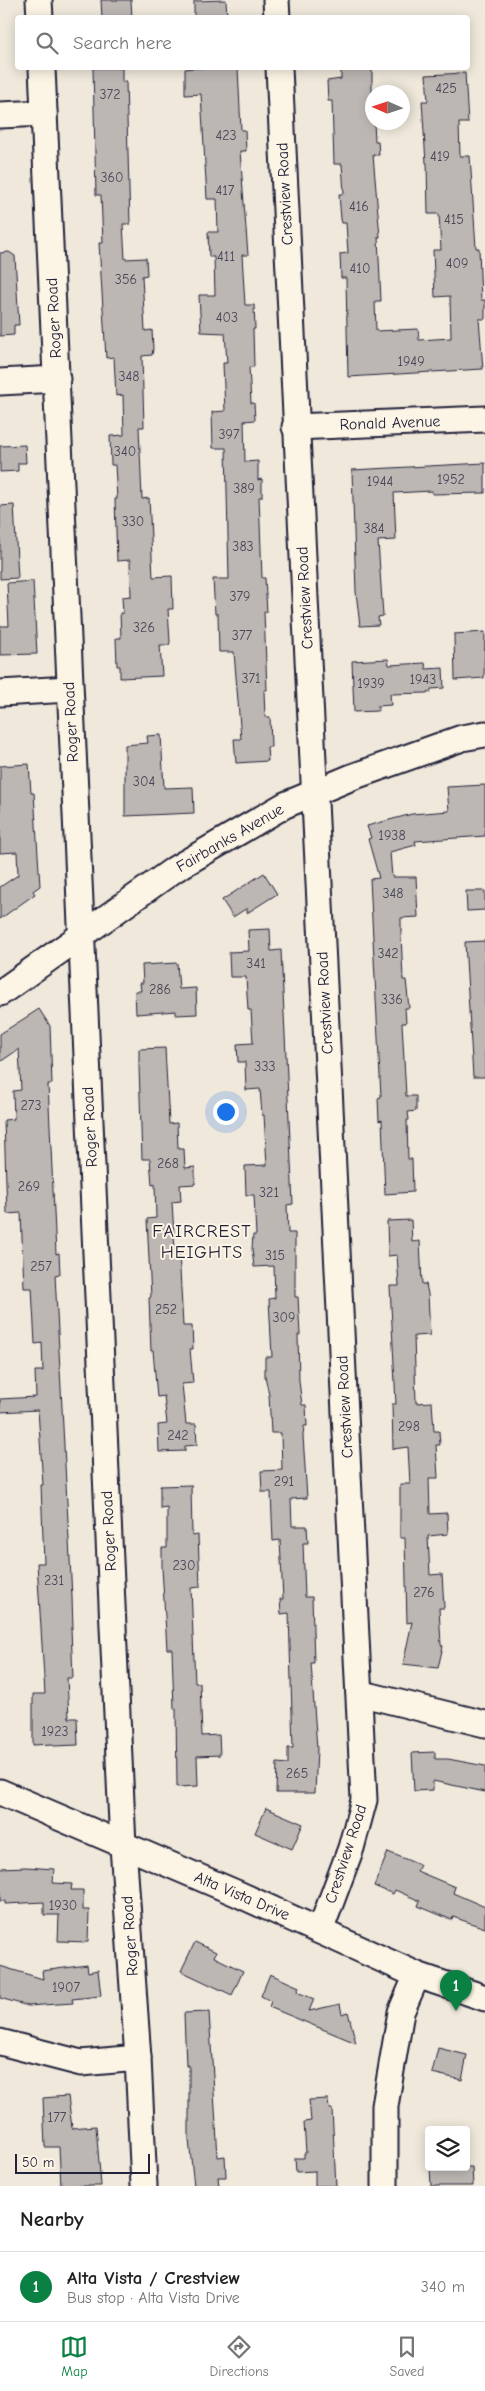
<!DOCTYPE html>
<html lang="en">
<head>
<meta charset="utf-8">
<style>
  :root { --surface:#fff; --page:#f2f2f2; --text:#222; --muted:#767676; --line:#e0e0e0; --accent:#0b8043 }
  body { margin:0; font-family:"Comic Neue",sans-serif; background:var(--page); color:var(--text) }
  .controls { position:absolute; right:15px; bottom:15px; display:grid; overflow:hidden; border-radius:5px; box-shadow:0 2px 12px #0003 }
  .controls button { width:45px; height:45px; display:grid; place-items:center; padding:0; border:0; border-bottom:1px solid var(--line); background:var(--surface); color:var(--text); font:25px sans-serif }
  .compass { position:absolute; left:365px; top:85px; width:45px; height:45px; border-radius:50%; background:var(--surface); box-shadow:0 2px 12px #0003; rotate:273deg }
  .scale { position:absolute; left:15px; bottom:12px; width:135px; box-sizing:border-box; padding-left:5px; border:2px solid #22223b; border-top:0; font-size:14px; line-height:18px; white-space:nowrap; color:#22223b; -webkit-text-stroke:4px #fcf5e5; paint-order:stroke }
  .you { position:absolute; left:225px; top:1111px; width:18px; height:18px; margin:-12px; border:4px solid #fff; border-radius:50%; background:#1a73e8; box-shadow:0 0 0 8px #1a73e833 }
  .badge { display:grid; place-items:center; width:32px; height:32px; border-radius:50%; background:var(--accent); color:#fff; font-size:16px; font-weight:700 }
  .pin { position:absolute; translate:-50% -41px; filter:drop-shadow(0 1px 2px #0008) }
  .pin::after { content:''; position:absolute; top:26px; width:18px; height:15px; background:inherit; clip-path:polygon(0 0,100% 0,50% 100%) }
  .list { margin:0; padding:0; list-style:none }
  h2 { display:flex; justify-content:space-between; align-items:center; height:65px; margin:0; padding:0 20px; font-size:21px }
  h2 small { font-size:16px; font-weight:400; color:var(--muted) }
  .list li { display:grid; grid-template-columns:32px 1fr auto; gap:15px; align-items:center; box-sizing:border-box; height:70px; padding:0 20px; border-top:1px solid var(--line) }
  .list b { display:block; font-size:19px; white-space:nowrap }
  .list p { margin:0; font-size:16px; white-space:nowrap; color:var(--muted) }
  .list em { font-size:16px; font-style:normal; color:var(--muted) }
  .icon { flex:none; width:28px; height:28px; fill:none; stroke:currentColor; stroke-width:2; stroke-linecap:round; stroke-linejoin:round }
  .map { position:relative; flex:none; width:485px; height:2186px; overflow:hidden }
  .search { position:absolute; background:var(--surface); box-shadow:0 2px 12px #0003; left:15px; right:15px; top:15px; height:55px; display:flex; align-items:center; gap:12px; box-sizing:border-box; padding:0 18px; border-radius:5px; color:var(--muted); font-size:19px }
  .sheet { height:135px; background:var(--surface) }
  nav { display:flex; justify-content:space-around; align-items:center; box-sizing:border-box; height:70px; border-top:1px solid var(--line); background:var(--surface); font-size:14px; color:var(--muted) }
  nav a { display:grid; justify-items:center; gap:2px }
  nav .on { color:var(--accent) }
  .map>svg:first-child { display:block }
  .building { fill:#bcb7b3; stroke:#22223b }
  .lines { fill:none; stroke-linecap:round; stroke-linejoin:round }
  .minor-casing { stroke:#22223b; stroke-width:29 }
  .minor { stroke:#fcf5e5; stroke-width:25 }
  .labels { text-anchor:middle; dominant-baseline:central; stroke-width:4; stroke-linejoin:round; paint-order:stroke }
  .number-label { font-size:14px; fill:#484759 }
  .street-label { font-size:16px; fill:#22223b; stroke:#fcf5e5 }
  .neighbourhood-label { font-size:18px; letter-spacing:1px; fill:#22223b; stroke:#fcf5e5 }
</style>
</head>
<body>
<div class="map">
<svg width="485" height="2186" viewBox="0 0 485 2186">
  <rect width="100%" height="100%" fill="#efe8db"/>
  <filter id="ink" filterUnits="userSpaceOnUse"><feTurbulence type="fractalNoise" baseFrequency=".02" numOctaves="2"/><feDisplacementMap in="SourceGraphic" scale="10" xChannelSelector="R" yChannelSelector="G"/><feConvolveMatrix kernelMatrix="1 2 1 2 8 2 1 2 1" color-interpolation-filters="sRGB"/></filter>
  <g filter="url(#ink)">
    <!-- building -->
    <g class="building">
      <path d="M101 0H131L132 18H102Z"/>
      <path d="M226 0 227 18H194V1Z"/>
      <path d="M93 68H122V82H126L130 224H123L125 259 146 258 147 275 142 276 145 331 152 330 153 349 152 355 142 356 144 427H139L142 499 149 498 153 577 172 576 173 609H168L170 642 169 645H160L162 676 120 678V666H117L116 638H121L120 613H123L122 597 131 596 130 560 117 561 115 499H117L115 465H111L110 436 124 435 123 395 116 396 114 357 106 358 99 243H103L101 195H96Z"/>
      <path d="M193 68H238L241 130H245L246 151H240L248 255H242L245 305H254L255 329H253L254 367H249L251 403H254L255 420 244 421 245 462 258 461V480L262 479V497H259L260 523 262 578H265L267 612H264L267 690H264L265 717H270L271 747H267L268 761 236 763 234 739H241L234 652H219L218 614H215L213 579H229L226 448H213L212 412 225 411 223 363H227L225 333 201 332 199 295H215L214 257H209L208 232H218L217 199H207L201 94 185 95V69Z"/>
      <path d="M341 68H372V122H374L375 141H378L379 155H373L380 237H378L381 301H375L376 331 418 329 419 340 451 338 450 296 435 297 433 250H441L439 214H428L427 163H426L422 101H428L426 75 465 73 468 123H459L460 156H470L476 248H479L481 300H485V319H479L483 369 348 377 346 278H341L340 254 348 253 346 223H342L341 219 339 194H344L342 164H334L332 101H328L327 81 341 79Z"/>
      <path d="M9 252 15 256 19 325H14V335L0 336V253Z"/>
      <path d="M25 445 26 463H18V471L0 472V446Z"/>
      <path d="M485 463V493L432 494V491L394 493 396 540 378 541 383 616 378 617 379 625 360 626 356 592 352 470Z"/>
      <path d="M14 505 18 578 0 579V506Z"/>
      <path d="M33 581 37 654 0 655V626H9L7 583Z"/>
      <path d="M485 632 484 678 455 680 454 634Z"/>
      <path d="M388 659 389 665 425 663 426 669 443 668 444 688 431 689V692L426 693 390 694 391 705 378 706V711L354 712 352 661Z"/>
      <path d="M161 735 164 788 193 787 194 813 125 816V745L148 743 147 736Z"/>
      <path d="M29 764 31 793H34L40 886 33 891 35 894 0 919V887L18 875 17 852 0 853V766Z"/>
      <path d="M485 785V836L415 841 416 845 390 852 392 877H416L418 917 401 918V933L403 980H406L409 1008H405L406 1023H402L406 1096H416V1111L408 1112 409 1120H407L408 1159H412L413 1192 385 1194 382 1120 379 1121 378 1098 381 1097 370 879 379 878 368 839 371 838 367 826 412 814 449 811 447 787Z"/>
      <path d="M264 873 277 894 247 913V908L233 917 222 900Z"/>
      <path d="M466 891H485V910L467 911Z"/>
      <path d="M270 929 271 951 281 950 293 1204 287 1205 288 1233H295V1297H298L300 1335H298L299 1381 302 1405H306L307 1426H304L303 1436 307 1498 291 1499 292 1526H307L308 1543H303L305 1597H312L314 1663H311L317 1749 315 1793H276L277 1763 288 1764V1748H293L289 1613 281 1614 280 1599H283L280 1540 273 1541 271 1492H262L261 1471 282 1470 281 1433H271L269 1395 265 1376V1357H272L269 1299 275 1298 274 1266 254 1267 252 1249 253 1235H256L254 1195H246L245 1166 267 1165 264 1115H262L260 1089 246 1090 245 1062H238L237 1044 253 1043 251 1010H248L246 977H230L229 952 249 951 248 930Z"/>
      <path d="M485 941V1077H473L465 942Z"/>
      <path d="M177 963 179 989 196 988 197 1014 176 1015V1011L136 1014 135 991H141L140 983H143L142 965Z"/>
      <path d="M39 1009 50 1026 52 1084H48L56 1254 59 1253 60 1274 55 1275 72 1597 73 1628H71L73 1678H67L69 1718H77L78 1745 54 1746 53 1744 33 1745V1694H45L37 1563H44L41 1485H43L38 1410 0 1412V1399L36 1397 35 1371H43L42 1343 35 1344 32 1288H24L21 1213 7 1214 4 1120 14 1119 13 1091 21 1090 19 1049 0 1062V1034Z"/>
      <path d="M165 1048 169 1124 177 1123 178 1149H184L185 1168 195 1167V1184L180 1185 181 1201 172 1202 175 1251H179L183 1326H192L193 1349H190L193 1383 182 1384 186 1424H196L197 1445 185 1446V1451L159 1452 158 1425 167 1424 164 1396 157 1397 153 1350 151 1351 149 1298 151 1297 147 1219 156 1218 155 1184 152 1185 150 1159H142L139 1066V1049Z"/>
      <path d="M411 1220 412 1242 420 1241 422 1284H426L428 1294 430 1335 414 1336 416 1403 432 1402 434 1431H439L440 1445H436L438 1478H429L430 1514 447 1513 448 1534 428 1536 430 1575 442 1574 444 1608H439L441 1645 443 1646 438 1668 403 1664 412 1622 407 1623 405 1538H400V1484H410L408 1447 393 1449 392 1404H396L390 1286H399L397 1255 388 1256 387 1221Z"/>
      <path d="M191 1485 192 1536 198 1535 200 1587 191 1588 195 1683H200L202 1736 219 1735 220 1755 197 1756 198 1786 177 1787 176 1709H174L172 1649H167L162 1568V1548H167V1507L160 1508V1486Z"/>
      <path d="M435 1752V1759H448L485 1766V1792L433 1781V1790L414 1791 412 1753Z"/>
      <path d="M266 1808 303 1824 292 1849 255 1833Z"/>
      <path d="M388 1852 420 1865 417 1871 455 1887 453 1893 485 1907V1928L453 1917 452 1920 418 1906 420 1901 395 1890 393 1894 374 1886Z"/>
      <path d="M26 1867 54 1869 53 1883 72 1884 71 1890H83V1910H89L88 1942 58 1941 59 1915H44V1902L5 1904V1901H0V1868Z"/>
      <path d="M195 1942 216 1952 214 1957 243 1971 232 1995 181 1971Z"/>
      <path d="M87 1965 88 1972 98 1970 101 1996 72 1999 73 2003 28 2006 0 1998V1966L43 1979 42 1971Z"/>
      <path d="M270 1974 299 1987 297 1992 314 1999 309 2011 340 2004 342 2014 348 2012 356 2043 269 2007 271 2001 261 1996Z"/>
      <path d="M209 2012 218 2157 225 2156 226 2177H218L219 2186H194L189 2140V2065L186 2066 184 2013Z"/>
      <path d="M438 2048 467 2055 462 2080 432 2073Z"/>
      <path d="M68 2096 72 2128 96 2126 101 2186H61L59 2147H45L43 2098Z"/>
      <path d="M328 2099 329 2109H332L336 2186H315V2171L296 2172 295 2158H304V2153H306L304 2122 311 2121 309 2100Z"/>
      <path d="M430 2167H472L473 2186H431Z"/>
    </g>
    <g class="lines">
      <defs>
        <g id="minor">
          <path d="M39 0 40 18"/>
          <path d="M276 0 277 18"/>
          <path d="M42 68 123 1846 138 2058 144 2186"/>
          <path d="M279 68C305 645 337 1222 364 1800L351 1848 320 1931"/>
          <path d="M0 115 44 113"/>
          <path d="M0 382 57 379"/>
          <path d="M295 427 485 419"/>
          <path d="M0 693 69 689"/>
          <path d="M0 993 175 869 285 805 352 777 462 738 485 734"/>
          <path d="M359 1693 485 1724"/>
          <path d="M0 1792 236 1893 417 1975 485 1998"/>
          <path d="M0 2042 81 2063 138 2058"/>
          <path d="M385 2186V2106L401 2012 417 1975"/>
        </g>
      </defs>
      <!-- minor casing -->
      <use href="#minor" class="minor-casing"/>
      <!-- minor -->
      <use href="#minor" class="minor"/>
    </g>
  </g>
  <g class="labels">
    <!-- number labels -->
    <g class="number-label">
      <text x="446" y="88">425</text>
      <text x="110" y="94">372</text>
      <text x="226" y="135">423</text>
      <text x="440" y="156">419</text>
      <text x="112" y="177">360</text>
      <text x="225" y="190">417</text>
      <text x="359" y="206">416</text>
      <text x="454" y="219">415</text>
      <text x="226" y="256">411</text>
      <text x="457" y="263">409</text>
      <text x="360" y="268">410</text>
      <text x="126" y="279">356</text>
      <text x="227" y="317">403</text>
      <text x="411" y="361">1949</text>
      <text x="129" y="376">348</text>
      <text x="229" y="434">397</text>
      <text x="125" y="451">340</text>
      <text x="451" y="479">1952</text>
      <text x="380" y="481">1944</text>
      <text x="244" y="488">389</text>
      <text x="133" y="521">330</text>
      <text x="374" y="528">384</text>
      <text x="243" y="546">383</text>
      <text x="240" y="596">379</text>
      <text x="144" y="627">326</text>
      <text x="242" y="635">377</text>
      <text x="251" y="678">371</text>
      <text x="423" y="679">1943</text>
      <text x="371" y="683">1939</text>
      <text x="144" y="781">304</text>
      <text x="392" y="835">1938</text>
      <text x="393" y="893">348</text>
      <text x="388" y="953">342</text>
      <text x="256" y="963">341</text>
      <text x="160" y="989">286</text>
      <text x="392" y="999">336</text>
      <text x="265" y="1066">333</text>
      <text x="31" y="1105">273</text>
      <text x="168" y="1163">268</text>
      <text x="29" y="1186">269</text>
      <text x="269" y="1192">321</text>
      <text x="275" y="1255">315</text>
      <text x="41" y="1266">257</text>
      <text x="166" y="1309">252</text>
      <text x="284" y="1317">309</text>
      <text x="409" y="1426">298</text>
      <text x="178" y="1435">242</text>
      <text x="284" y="1481">291</text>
      <text x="184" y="1565">230</text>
      <text x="54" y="1580">231</text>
      <text x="424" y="1592">276</text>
      <text x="55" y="1731">1923</text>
      <text x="297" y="1773">265</text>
      <text x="63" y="1905">1930</text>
      <text x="66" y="1987">1907</text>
      <text x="57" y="2117">177</text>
    </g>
    <!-- street labels -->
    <g class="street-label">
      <text transform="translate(285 194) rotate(-93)">Crestview Road</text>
      <text transform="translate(54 318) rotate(-93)">Roger Road</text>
      <text transform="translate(390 423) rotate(-2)">Ronald Avenue</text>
      <text transform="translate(305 598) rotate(-93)">Crestview Road</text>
      <text transform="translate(71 722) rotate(-93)">Roger Road</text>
      <text transform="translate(230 838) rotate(-30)">Fairbanks Avenue</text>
      <text transform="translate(325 1003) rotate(-93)">Crestview Road</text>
      <text transform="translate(90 1127) rotate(-93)">Roger Road</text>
      <text transform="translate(345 1407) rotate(-93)">Crestview Road</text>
      <text transform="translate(109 1531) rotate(-93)">Roger Road</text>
      <text transform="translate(346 1854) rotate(-72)">Crestview Road</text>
      <text transform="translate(242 1896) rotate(23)">Alta Vista Drive</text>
      <text transform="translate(130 1936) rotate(-94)">Roger Road</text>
    </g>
    <!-- neighbourhood labels -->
    <g class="neighbourhood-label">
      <text x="202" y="1231">FAIRCREST<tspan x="202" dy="21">HEIGHTS</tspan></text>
    </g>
  </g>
</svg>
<div class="controls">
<button><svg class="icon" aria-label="layers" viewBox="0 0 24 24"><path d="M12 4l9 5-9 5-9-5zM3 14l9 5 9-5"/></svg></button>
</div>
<svg class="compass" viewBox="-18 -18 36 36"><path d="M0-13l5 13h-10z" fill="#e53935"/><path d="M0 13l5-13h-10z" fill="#767676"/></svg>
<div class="scale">50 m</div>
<div class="you"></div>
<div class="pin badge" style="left:456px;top:2011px">1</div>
<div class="search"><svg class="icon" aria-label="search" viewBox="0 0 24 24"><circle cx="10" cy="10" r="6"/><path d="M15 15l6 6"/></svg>Search here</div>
</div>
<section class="sheet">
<h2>Nearby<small></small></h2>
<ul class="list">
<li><span class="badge">1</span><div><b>Alta Vista / Crestview</b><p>Bus stop · Alta Vista Drive</p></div><em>340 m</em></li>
</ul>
</section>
<nav>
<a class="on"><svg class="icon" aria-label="map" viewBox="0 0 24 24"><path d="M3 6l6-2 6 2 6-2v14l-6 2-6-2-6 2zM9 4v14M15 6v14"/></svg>Map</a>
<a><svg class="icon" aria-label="directions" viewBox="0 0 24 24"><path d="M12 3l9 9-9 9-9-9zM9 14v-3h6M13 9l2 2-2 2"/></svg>Directions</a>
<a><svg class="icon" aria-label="saved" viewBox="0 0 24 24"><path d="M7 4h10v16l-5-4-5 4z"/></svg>Saved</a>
</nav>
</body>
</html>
